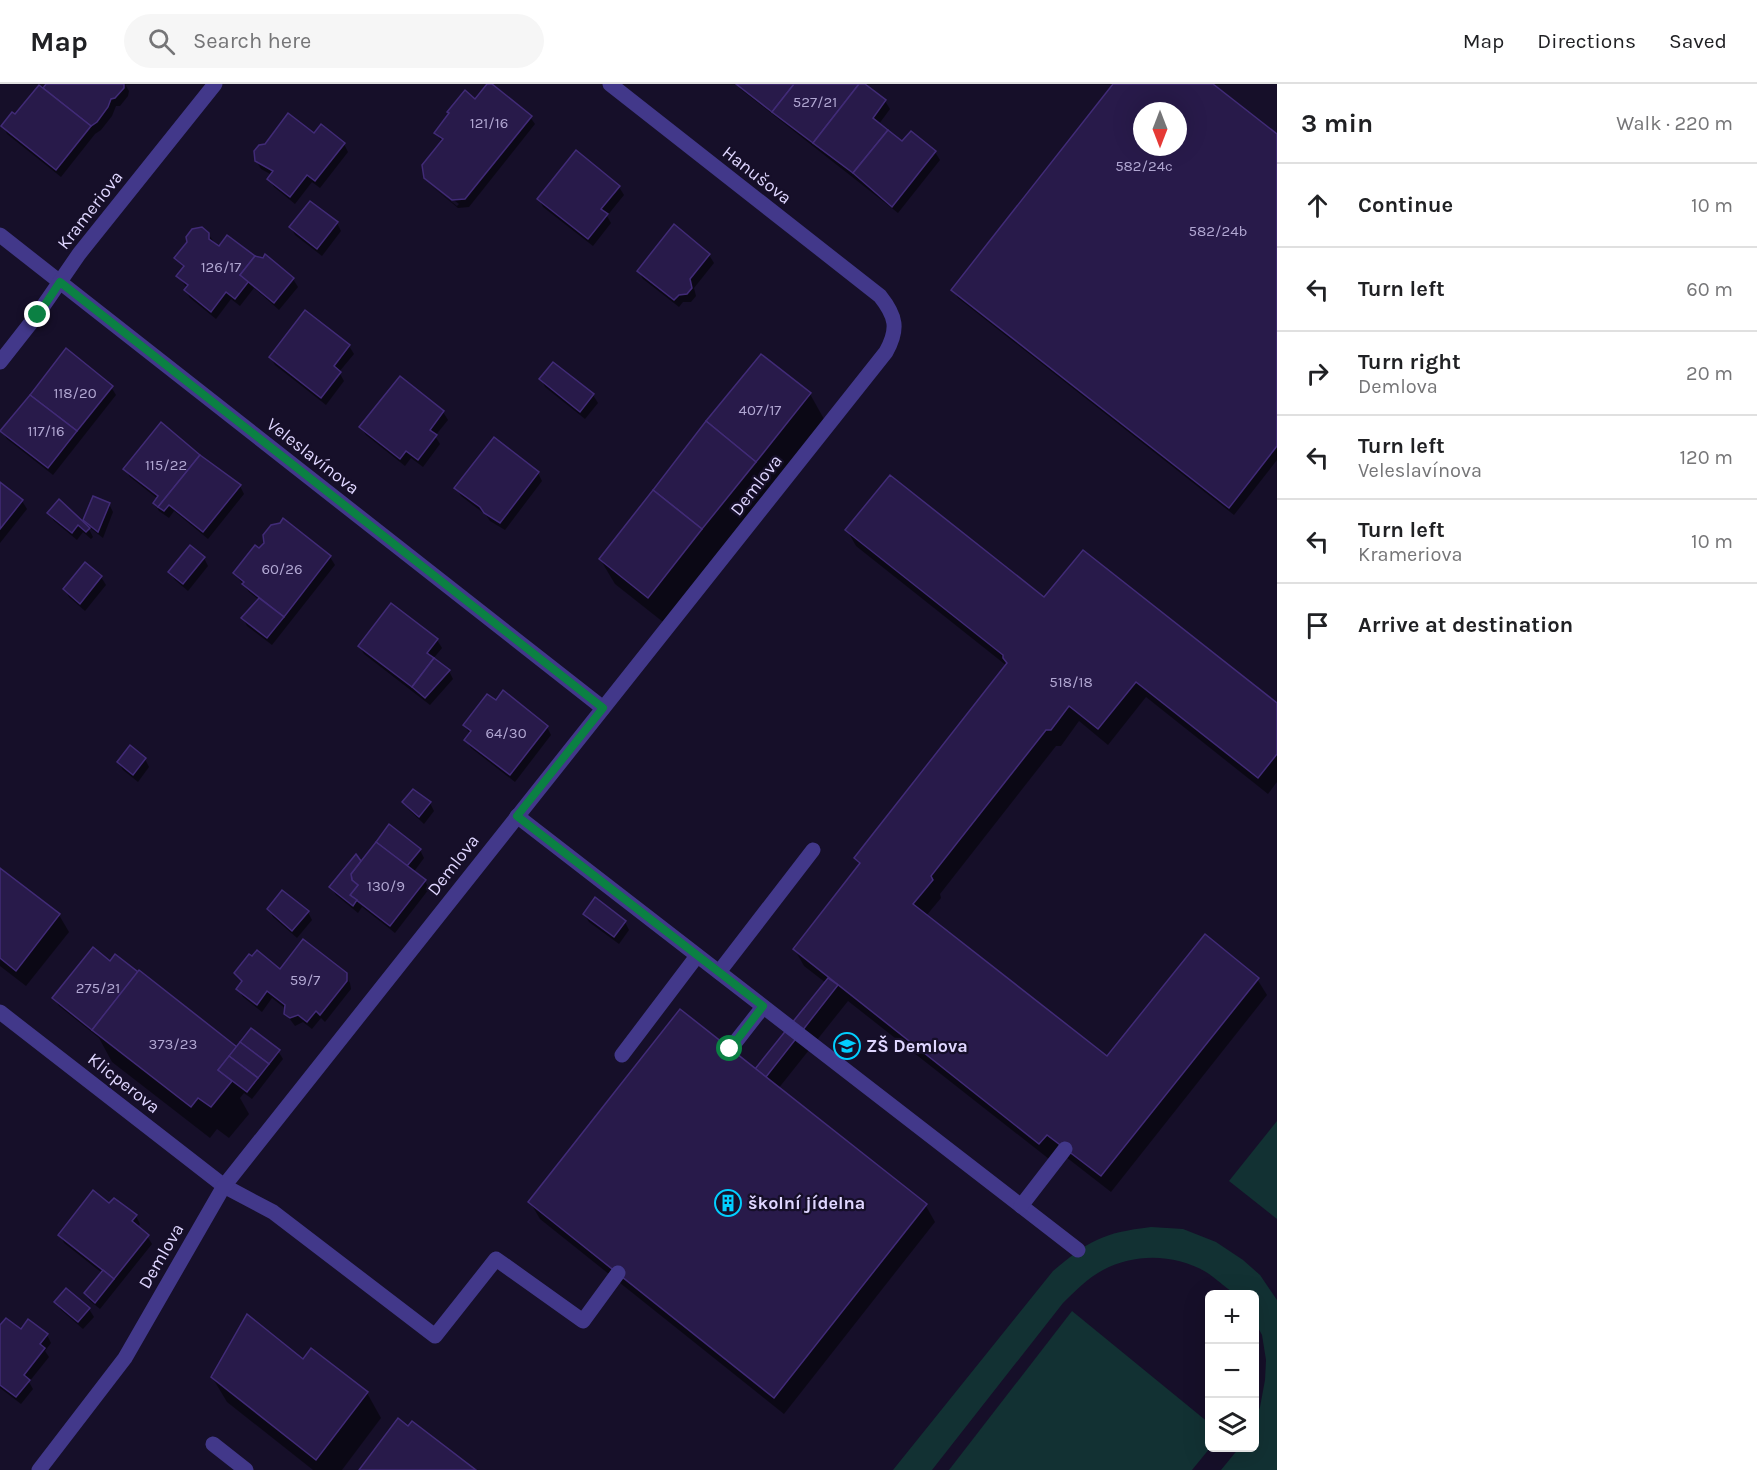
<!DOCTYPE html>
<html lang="en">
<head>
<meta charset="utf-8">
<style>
  :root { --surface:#fff; --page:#f6f6f6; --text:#202124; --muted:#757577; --line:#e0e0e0 }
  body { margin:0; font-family:Karla,sans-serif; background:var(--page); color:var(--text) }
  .controls { position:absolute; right:18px; bottom:18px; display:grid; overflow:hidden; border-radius:9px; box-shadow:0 6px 24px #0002 }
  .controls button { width:54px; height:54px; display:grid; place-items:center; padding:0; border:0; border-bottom:2px solid var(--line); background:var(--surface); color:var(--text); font:30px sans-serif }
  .compass { position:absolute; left:1133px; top:18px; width:54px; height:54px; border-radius:50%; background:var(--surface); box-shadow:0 6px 24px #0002; rotate:180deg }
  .stop { position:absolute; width:18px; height:18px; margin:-14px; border:4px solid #0b8043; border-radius:50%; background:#fff }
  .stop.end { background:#0b8043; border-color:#fff; box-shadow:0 2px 6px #0008 }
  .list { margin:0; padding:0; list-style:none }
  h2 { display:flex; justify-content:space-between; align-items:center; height:78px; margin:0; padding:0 24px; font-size:26px }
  h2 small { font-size:20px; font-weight:400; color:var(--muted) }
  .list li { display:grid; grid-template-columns:39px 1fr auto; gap:18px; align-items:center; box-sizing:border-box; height:84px; padding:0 24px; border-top:2px solid var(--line) }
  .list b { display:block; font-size:22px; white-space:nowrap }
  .list p { margin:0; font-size:20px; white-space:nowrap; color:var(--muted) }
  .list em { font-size:20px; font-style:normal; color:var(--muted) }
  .icon { flex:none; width:33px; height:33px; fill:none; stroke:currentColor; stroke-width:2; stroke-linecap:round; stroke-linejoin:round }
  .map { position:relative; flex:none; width:1277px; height:1386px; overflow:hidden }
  header { display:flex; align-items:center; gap:36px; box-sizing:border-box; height:84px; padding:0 30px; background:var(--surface); border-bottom:2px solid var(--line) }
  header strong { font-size:28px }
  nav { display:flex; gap:33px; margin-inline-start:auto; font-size:21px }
  .search { width:420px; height:54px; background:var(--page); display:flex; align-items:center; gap:15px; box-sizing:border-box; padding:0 21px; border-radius:33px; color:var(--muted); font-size:22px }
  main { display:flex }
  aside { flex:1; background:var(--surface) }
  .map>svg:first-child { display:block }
  .green { fill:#123133 }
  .shadow { fill:#0007; fill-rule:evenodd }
  .building { fill:#281a4a; stroke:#412b77; stroke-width:1.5; fill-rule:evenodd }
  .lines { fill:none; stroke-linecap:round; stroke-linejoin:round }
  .lane { stroke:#42388a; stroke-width:15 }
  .street { stroke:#42388a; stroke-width:15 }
  .route { stroke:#0b8043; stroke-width:8 }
  .labels { text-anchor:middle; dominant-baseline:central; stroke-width:4.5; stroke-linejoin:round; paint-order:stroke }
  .number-label { font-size:15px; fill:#b1a7d2 }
  .street-label { font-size:18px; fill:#dfd6ff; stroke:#160f29 }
  .poi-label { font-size:18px; font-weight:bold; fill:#dfd6ff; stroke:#160f29; text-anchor:start }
</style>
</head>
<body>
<header>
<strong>Map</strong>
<div class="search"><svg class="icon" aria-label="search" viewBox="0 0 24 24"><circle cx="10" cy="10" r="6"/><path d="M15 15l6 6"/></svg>Search here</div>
<nav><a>Map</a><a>Directions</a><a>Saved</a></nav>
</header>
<main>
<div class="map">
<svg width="1277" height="1386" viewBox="0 0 1277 1386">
  <rect width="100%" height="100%" fill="#160f29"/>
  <!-- green -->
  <g class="green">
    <path d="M1277 1037V1135L1229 1097Z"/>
    <path d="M1151 1143 1183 1145 1216 1158 1243 1176 1260 1191 1277 1216V1386H1221L1239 1364H1254L1255 1336 1260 1323 1265 1296 1266 1276 1262 1251 1255 1238 1254 1210C1249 1210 1241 1212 1236 1210 1232 1209 1213 1192 1206 1188 1174 1170 1136 1169 1103 1186 1088 1194 1075 1207 1063 1219L932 1386H893L1053 1187C1090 1156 1102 1149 1151 1143Z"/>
    <path d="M1072 1227 1209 1339 1210 1364 1192 1386H949Z"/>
  </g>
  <!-- shadow -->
  <g class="shadow">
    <path d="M48 0H125L129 7 128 12 120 22H116L112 32 101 46 95 50 61 93 7 50 3 42 15 32Z"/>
    <path d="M489 0 530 33 535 40 469 123 458 124 429 100 457 122 459 120 425 94 442 58 436 49 475 17Z"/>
    <path d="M737 0H863L885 17 890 25 879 40 903 59 911 49 935 68 940 76 898 129 739 4Z"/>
    <path d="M1115 0H1211L1277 52V376L1234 431 958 214 953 206ZM1142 27H1178V63H1142Z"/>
    <path d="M314 51 344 60 348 68 320 104 312 98 295 120 274 103 269 95 272 91 261 85 256 76Z"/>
    <path d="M619 103 624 111 607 132 611 139 593 162 543 123 539 115Z"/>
    <path d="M337 139 341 147 322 172 295 151 291 144Z"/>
    <path d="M208 150 219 164 254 174 293 195 298 203 279 226 254 204 240 222 231 215 216 235 190 214 185 206 187 204 178 192 184 184 176 174Z"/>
    <path d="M709 171 714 179 694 204 696 212 691 218H683L679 223 643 195 638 187Z"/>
    <path d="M349 262 354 270 339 288 344 297 326 321 275 281 270 273Z"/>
    <path d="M553 280 593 311 598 319 585 335 545 303 541 295Z"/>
    <path d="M111 303 116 311 53 391 7 355 2 347Z"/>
    <path d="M810 310 824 335 663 538 615 500 600 475Z"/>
    <path d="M443 328 448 336 435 352 440 360 423 383 411 374 405 382 366 351 361 343Z"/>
    <path d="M161 340 240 402 244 410 208 455 174 427 169 434 159 427 154 419 158 415 130 393 125 385Z"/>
    <path d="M538 389 542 397 505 446 490 437 486 431 461 412 456 404Z"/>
    <path d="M0 399 22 417 27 425 0 459Z"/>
    <path d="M109 420 113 428 103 454 90 444 85 435Z"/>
    <path d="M49 429 89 445 93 453 91 455 83 448 77 456 54 437Z"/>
    <path d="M284 436 330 473 335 481 272 561 247 542 243 534 259 516 249 508 234 489 259 467Z"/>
    <path d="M847 446 1044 515 1277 621V698L1268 710 1146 613 1108 661 1079 637 1061 662H1056L940 810 941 814 926 832 1108 974 1257 895 1267 911 1111 1108 1057 1066 1049 1075 848 917 778 1005 926 1122 935 1138 784 1330 540 1135 530 1118 756 987 826 899 804 882 795 866 860 781 856 774 1007 582 856 462Z"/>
    <path d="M204 474 208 482 188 507 175 496 170 488Z"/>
    <path d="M85 480 101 493 106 501 85 527 69 513 65 505Z"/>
    <path d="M437 556 442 564 433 575 449 587 453 595 430 621 364 570 359 562Z"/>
    <path d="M464 641 547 643 551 651 515 698 471 664 466 656 470 650Z"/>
    <path d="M145 675 149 683 138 698 123 686 118 678Z"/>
    <path d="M404 718 430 719 434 727 424 740 409 726Z"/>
    <path d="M420 766 424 774 413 789 425 797 429 805 395 849 362 823 358 829 336 811 331 803 356 773 361 779Z"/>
    <path d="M1 786 59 831 69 848 26 902 0 882Z"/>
    <path d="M269 825 308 828 312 836 297 854 273 833Z"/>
    <path d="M584 830 625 838 629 846 619 860 589 838Z"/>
    <path d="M110 879 237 965 278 967 283 975 252 1015 244 1009 240 1014 249 1030 229 1054 217 1045 210 1054 112 978 99 954 59 922 54 914Z"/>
    <path d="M281 887 345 890 350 899 351 905 325 938 321 934 312 945 303 938 295 942 286 930V925L272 914 262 928 243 913 238 905 243 899 236 889Z"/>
    <path d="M110 1121 136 1132 140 1140 137 1144 147 1152 152 1160 100 1225 90 1217 86 1209 102 1189 64 1159 60 1151Z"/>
    <path d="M56 1218 89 1225 94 1233 83 1245 61 1226Z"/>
    <path d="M0 1244 47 1251 51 1259 45 1267 49 1273 29 1298 33 1305 21 1320 0 1304Z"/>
    <path d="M303 1277 367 1309 381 1334 342 1386H313L227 1318 212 1293Z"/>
  </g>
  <!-- building -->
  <g class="building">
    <path d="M46 0H124V4L115 14 111 15 108 23 97 38 91 42 43 4Z"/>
    <path d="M487 0H492L532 32 465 115 452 116 424 94 422 81 443 55 434 49 449 29 447 28 465 6 475 15Z"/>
    <path d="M736 0H794L772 28Z"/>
    <path d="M794 0H859L813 59 772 28Z"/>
    <path d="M859 0H865L886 16 873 34 888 46 853 89 813 59Z"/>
    <path d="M1113 0H1213L1277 50V362L1229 424 951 206ZM1142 27H1178V63H1142Z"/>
    <path d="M39 1 91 42 56 86 1 42 12 28 15 30Z"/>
    <path d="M288 29 314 49 321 40 345 59 315 97 307 91 290 113 267 95 273 87 255 77 254 67 259 61 265 60Z"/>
    <path d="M888 46 902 57 911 47 936 67 892 123 853 89Z"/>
    <path d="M576 66 620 102 601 125 608 130 588 155 537 115Z"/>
    <path d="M310 117 338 138 317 165 289 143Z"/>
    <path d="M674 140 710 170 690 195 692 204 687 210 679 211 674 216 637 187Z"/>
    <path d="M202 143 209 149V155L219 162 227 151 255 172 240 191 249 197 235 215 226 208 211 228 184 206 188 201 176 192 184 182 174 174 187 158 186 153 192 145Z"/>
    <path d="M265 170 294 194 274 219 240 191 255 172 263 174Z"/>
    <path d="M305 226 350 261 334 282 341 288 321 314 269 273Z"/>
    <path d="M66 264 113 302 77 347 30 311Z"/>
    <path d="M761 270 811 309 756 378 706 337Z"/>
    <path d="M553 278 594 310 580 328 539 295Z"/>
    <path d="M400 292 444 327 430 346 437 351 418 376 406 367 400 375 359 343Z"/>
    <path d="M30 311 77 347 48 384 0 347Z"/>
    <path d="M706 337 756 378 702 445 653 406Z"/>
    <path d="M161 338 200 371 158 423 153 419 158 412 123 385Z"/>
    <path d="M494 353 539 388 500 439 484 429 480 423 454 404Z"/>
    <path d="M200 371 241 401 203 448 169 421 164 427 158 423Z"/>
    <path d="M890 391 1044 513 1083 466 1277 619V670L1258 694 1136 598 1098 645 1069 622 1051 646H1046L931 792 933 796 913 820 1107 972 1205 850 1259 894 1101 1092 1047 1051 1039 1060 793 865 860 779 854 774 1007 579 1003 574V571L845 446Z"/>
    <path d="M0 398 23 416 0 445Z"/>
    <path d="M653 406 702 445 648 514 599 475Z"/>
    <path d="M93 412 110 419 98 448 83 436Z"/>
    <path d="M59 415 90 444 86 448 78 441 72 449 47 429Z"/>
    <path d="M283 434 331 472 284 533 242 500 244 498 233 489 255 461 259 464 264 459 263 451 271 441 280 439Z"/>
    <path d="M190 461 205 473 183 500 168 488Z"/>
    <path d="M85 478 102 492 80 520 63 505Z"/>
    <path d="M259 514 284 533 267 554 241 534Z"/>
    <path d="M391 519 438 555 427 569 434 574 412 603 358 562Z"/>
    <path d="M434 574 450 586 425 614 412 603Z"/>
    <path d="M503 606 548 642 510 691 464 656 471 647 463 641 487 610 496 616Z"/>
    <path d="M130 661 146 674 133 691 117 678Z"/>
    <path d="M413 705 431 718 419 733 402 718Z"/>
    <path d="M389 740 421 765 407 782 376 758Z"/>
    <path d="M376 758 426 796 390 842 350 811 358 801 352 796 351 790Z"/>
    <path d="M356 770 361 777 351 790 352 796 358 801 350 811 357 816 353 822 329 803Z"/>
    <path d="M0 784 60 830 16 887 0 874Z"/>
    <path d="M282 806 309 827 292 847 267 825Z"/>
    <path d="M595 813 626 837 614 853 583 830Z"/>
    <path d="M303 855 347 889V897L320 931 316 927 307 938 298 931 290 934 284 930 285 921 267 907 257 921 236 905 242 897 234 889 249 870 252 872 257 866 280 885Z"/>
    <path d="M93 863 110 877 115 870 138 888 92 946 52 914Z"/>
    <path d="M139 886 237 963 218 986 232 997 211 1023 198 1014 191 1023 92 946Z"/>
    <path d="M828 894 838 901 766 993 755 985Z"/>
    <path d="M680 925 927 1120 774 1314 528 1118Z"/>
    <path d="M251 944 280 966 269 980 240 958Z"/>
    <path d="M240 958 269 980 258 994 229 972Z"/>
    <path d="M229 972 258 994 247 1008 218 986Z"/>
    <path d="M93 1106 109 1119 114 1114 137 1131 132 1137 149 1151 114 1195 58 1151Z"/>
    <path d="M103 1186 114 1195 95 1219 84 1209Z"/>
    <path d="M66 1204 90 1224 78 1238 54 1218Z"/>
    <path d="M247 1230 303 1275 311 1264 368 1308 316 1376 211 1293Z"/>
    <path d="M6 1234 21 1245 28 1235 48 1250 40 1260 45 1264 24 1291 30 1296 16 1313 0 1301V1241Z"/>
    <path d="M398 1334 408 1342 412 1337 476 1386H359Z"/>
  </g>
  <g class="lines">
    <!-- lane -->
    <g class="lane">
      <path d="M517 732 1078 1166"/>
      <path d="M719 888 813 766"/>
      <path d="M730 965 763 923"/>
      <path d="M622 971 697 872"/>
      <path d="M224 1102 273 1128 435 1252 496 1175 583 1237 618 1189"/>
      <path d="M1021 1122 1065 1065"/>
    </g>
    <!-- street -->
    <g class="street">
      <path d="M0 151 603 624"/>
      <path d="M0 278 37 231 79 170 215 0"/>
      <path d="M0 928 224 1102"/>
      <path d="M213 1360 246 1386"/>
      <path d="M39 1386 125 1274 224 1102 886 268C899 245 896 232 880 212L610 0"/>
    </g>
  </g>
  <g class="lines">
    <!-- route -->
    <path class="route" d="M38 231 60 198 603 624 517 732 763 922 730 965"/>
  </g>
  <!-- icons -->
  <defs>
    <symbol id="school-ring" viewBox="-11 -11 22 22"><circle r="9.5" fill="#160f29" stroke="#02cfff" stroke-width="1.5"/><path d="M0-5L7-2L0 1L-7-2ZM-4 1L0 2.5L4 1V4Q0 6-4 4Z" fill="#02cfff"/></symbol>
    <symbol id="building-ring" viewBox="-11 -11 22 22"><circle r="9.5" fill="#160f29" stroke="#02cfff" stroke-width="1.5"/><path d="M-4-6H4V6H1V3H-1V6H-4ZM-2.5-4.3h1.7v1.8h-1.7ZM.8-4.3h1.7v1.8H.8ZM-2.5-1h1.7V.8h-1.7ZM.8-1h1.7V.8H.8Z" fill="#02cfff"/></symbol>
  </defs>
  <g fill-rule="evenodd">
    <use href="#school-ring" x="832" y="947" width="30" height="30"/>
    <use href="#building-ring" x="713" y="1104" width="30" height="30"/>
  </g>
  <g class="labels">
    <!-- number labels -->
    <g class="number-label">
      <text x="815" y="18">527/21</text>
      <text x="489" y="39">121/16</text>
      <text x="1144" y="82">582/24c</text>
      <text x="1218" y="147">582/24b</text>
      <text x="221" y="183">126/17</text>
      <text x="75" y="309">118/20</text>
      <text x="760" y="326">407/17</text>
      <text x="46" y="347">117/16</text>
      <text x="166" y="381">115/22</text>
      <text x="282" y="485">60/26</text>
      <text x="1071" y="598">518/18</text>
      <text x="506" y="649">64/30</text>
      <text x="386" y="802">130/9</text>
      <text x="305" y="896">59/7</text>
      <text x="98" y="904">275/21</text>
      <text x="173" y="960">373/23</text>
    </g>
    <!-- street labels -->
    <g class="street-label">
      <text transform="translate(757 91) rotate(38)">Hanušova</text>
      <text transform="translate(90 126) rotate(-52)">Krameriova</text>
      <text transform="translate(313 372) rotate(38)">Veleslavínova</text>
      <text transform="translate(756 401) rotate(-52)">Demlova</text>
      <text transform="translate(453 781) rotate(-52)">Demlova</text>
      <text transform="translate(124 999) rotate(38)">Klicperova</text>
      <text transform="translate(161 1172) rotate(-60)">Demlova</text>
    </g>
    <!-- poi labels -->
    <g class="poi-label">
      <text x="866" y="962">ZŠ Demlova</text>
      <text x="748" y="1119">školní jídelna</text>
    </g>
  </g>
</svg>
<div class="controls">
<button>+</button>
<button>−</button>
<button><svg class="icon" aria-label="layers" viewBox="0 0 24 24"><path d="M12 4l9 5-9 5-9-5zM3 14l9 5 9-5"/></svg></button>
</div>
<svg class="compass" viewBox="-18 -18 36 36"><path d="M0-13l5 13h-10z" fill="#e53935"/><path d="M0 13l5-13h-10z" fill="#757577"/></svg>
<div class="stop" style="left:730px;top:965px"></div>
<div class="stop end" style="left:38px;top:231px"></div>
</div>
<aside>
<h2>3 min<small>Walk · 220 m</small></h2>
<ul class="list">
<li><svg class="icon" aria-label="ahead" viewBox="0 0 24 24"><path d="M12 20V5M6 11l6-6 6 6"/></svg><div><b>Continue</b></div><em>10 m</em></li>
<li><svg class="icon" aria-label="left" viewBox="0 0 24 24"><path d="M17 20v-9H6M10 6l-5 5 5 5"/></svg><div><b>Turn left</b></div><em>60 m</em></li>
<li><svg class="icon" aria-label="right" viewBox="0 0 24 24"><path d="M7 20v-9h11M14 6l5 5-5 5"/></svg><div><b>Turn right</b><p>Demlova</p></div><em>20 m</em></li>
<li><svg class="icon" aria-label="left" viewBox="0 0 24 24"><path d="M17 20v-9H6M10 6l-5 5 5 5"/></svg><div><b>Turn left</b><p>Veleslavínova</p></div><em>120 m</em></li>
<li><svg class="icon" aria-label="left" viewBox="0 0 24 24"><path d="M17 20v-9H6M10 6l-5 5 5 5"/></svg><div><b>Turn left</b><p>Krameriova</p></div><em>10 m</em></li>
<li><svg class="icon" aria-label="arrive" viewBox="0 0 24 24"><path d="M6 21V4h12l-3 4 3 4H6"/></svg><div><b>Arrive at destination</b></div></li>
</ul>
</aside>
</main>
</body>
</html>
